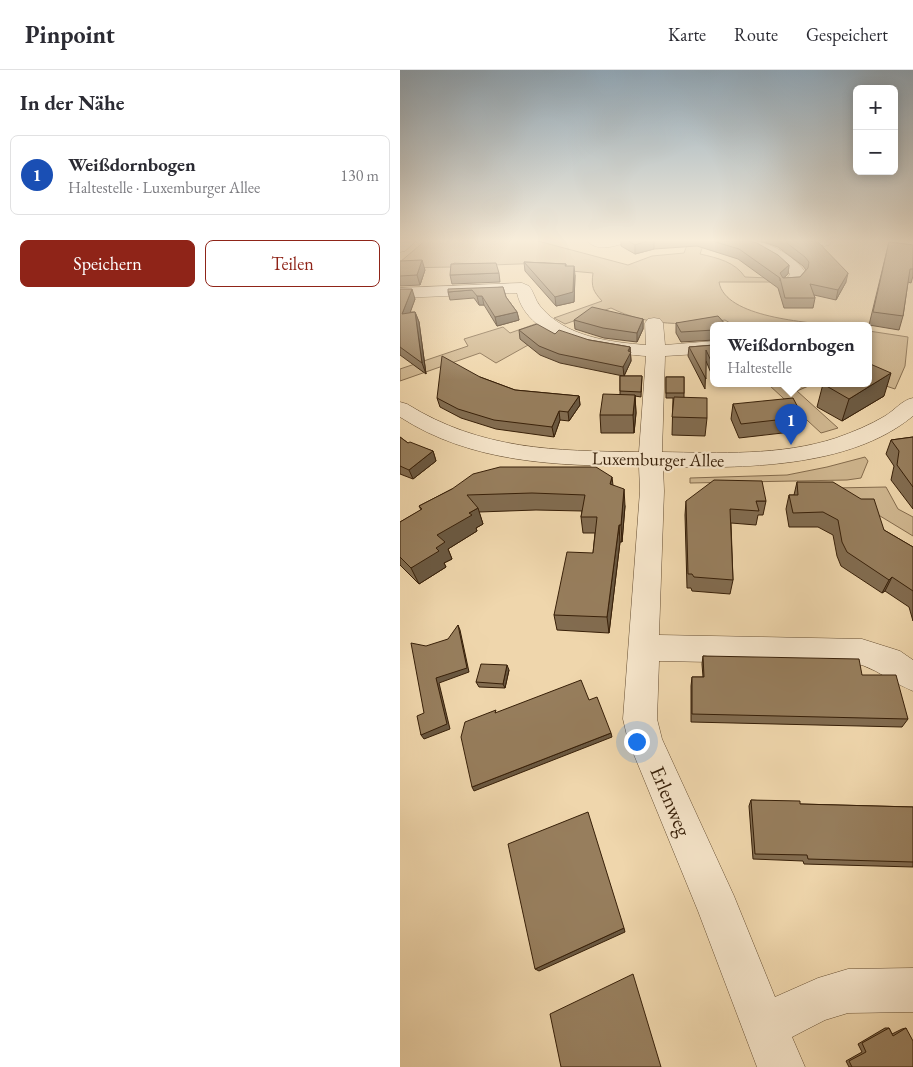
<!DOCTYPE html>
<html lang="de">
<head>
<meta charset="utf-8">
<style>
  :root { --surface:#fff; --page:#f7f7f7; --text:#2b2b33; --muted:#7c7c81; --line:#e1e1e2; --accent:#8f2418 }
  body { margin:0; font-family:"EB Garamond",serif; background:var(--page); color:var(--text) }
  .controls { position:absolute; right:15px; top:15px; display:grid; overflow:hidden; border-radius:8px; box-shadow:0 2px 12px #0003 }
  .controls button { width:45px; height:45px; display:grid; place-items:center; padding:0; border:0; border-bottom:1px solid var(--line); background:var(--surface); color:var(--text); font:25px sans-serif }
  .you { position:absolute; left:236px; top:671px; width:18px; height:18px; margin:-12px; border:4px solid #fff; border-radius:50%; background:#1a73e8; box-shadow:0 0 0 8px #1a73e833 }
  .badge { display:grid; place-items:center; width:32px; height:32px; border-radius:50%; background:var(--accent); color:#fff; font-size:16px; font-weight:700 }
  .pin { position:absolute; translate:-50% -41px; filter:drop-shadow(0 1px 2px #0008) }
  .pin::after { content:''; position:absolute; top:26px; width:18px; height:15px; background:inherit; clip-path:polygon(0 0,100% 0,50% 100%) }
  .popup { position:absolute; left:310px; top:252px; width:162px; height:65px; box-sizing:border-box; display:grid; place-content:center; border-radius:8px; background:var(--surface); filter:drop-shadow(0 1px 4px #0005); font-size:16px; white-space:nowrap; color:var(--muted) }
  .popup b { font-size:19px; color:var(--text) }
  .popup::after { content:''; position:absolute; left:50%; top:100%; margin-left:-10px; border:10px solid transparent; border-top-color:var(--surface) }
  .list { margin:0; padding:0; list-style:none }
  h2 { display:flex; justify-content:space-between; align-items:center; height:65px; margin:0; padding:0 20px; font-size:21px }
  h2 small { font-size:16px; font-weight:400; color:var(--muted) }
  .list li { display:grid; grid-template-columns:32px 1fr auto; gap:15px; align-items:center; box-sizing:border-box; height:80px; margin:0 10px 10px; padding:0 10px; border:1px solid var(--line); border-radius:8px }
  .list b { display:block; font-size:19px; white-space:nowrap }
  .list p { margin:0; font-size:16px; white-space:nowrap; color:var(--muted) }
  .list em { font-size:16px; font-style:normal; color:var(--muted) }
  .actions { display:flex; gap:10px; padding:15px 20px }
  .actions a { flex:1; padding:11px 0; border:1px solid var(--accent); border-radius:8px; text-align:center; font-size:18px; color:var(--accent) }
  .actions .main { background:var(--accent); color:#fff }
  .map { position:relative; flex:none; width:513px; height:997px; overflow:hidden }
  header { display:flex; align-items:center; gap:30px; box-sizing:border-box; height:70px; padding:0 25px; background:var(--surface); border-bottom:1px solid var(--line) }
  header strong { font-size:24px }
  nav { display:flex; gap:28px; margin-inline-start:auto; font-size:18px }
  main { display:flex }
  aside { flex:1; background:var(--surface) }
  .map>svg:first-child { display:block }
  .green { fill:#d0b790; stroke:#846b4c }
  .lines { fill:none; stroke-linecap:round; stroke-linejoin:round }
  .minor-casing { stroke:#654d31; stroke-width:1 }
  .minor { fill:#f5e4c9; fill-rule:evenodd }
  .wall { fill:#826c50; stroke:#371f08 }
  .shaded-wall { fill:#6a5841; stroke:#371f08 }
  .building { fill:#977e5d; stroke:#371f08 }
  .labels { text-anchor:middle; dominant-baseline:central; stroke-width:4.5; stroke-linejoin:round; paint-order:stroke }
  .street-label { font-size:18px; fill:#371f08; stroke:#f5e4c9 }
  .near-street-label { font-size:21px; fill:#371f08; stroke:#f5e4c9 }
</style>
</head>
<body>
<header>
<strong>Pinpoint</strong>
<nav><a>Karte</a><a>Route</a><a>Gespeichert</a></nav>
</header>
<main>
<aside>
<h2>In der Nähe<small></small></h2>
<ul class="list">
<li><span class="badge" style="background:#1a4fb4">1</span><div><b>Weißdornbogen</b><p>Haltestelle · Luxemburger Allee</p></div><em>130 m</em></li>
</ul>
<div class="actions"><a class="main">Speichern</a><a>Teilen</a></div>
</aside>
<div class="map">
<svg width="513" height="997" viewBox="0 0 513 997">
  <rect width="100%" height="100%" fill="#efd6ac"/>
  <filter id="stains"><feTurbulence type="fractalNoise" baseFrequency=".004" numOctaves="4"/><feColorMatrix values="0 0 0 0 .2 0 0 0 0 .09 0 0 0 0 .02 0 0 0 .5 -.17"/></filter>
  <radialGradient id="worn" r=".72"><stop offset=".6" stop-color="#630" stop-opacity="0"/><stop offset="1" stop-color="#630" stop-opacity=".3"/></radialGradient>
  <!-- green -->
  <g class="green">
    <path d="M26 170H134L228 195 252 186 284 183 289 170H305L300 184C318 188 335 192 345 207L369 208 371 212H319C325 248 408 252 438 256H335L325 250C287 256 247 256 211 238L165 254 154 248 202 231C193 221 191 217 193 203L149 199V195L145 193 92 195 54 193 51 197 0 198V192Z"/>
    <path d="M138 253 148 260 130 274 96 293 80 283 0 311V299L68 276 64 269 103 257 110 263Z"/>
    <path d="M469 261 508 267 505 296 495 319 468 310Z"/>
    <path d="M373 314H413L397 321 438 358 421 363 369 315Z"/>
    <path d="M465 387 468 391 461 408 447 410 290 413V408L387 405 427 397Z"/>
    <path d="M486 417 498 439 513 447V466L434 418Z"/>
  </g>
  <g class="lines">
    <defs>
      <g id="minor">
        <path d="M17 170 5 181 0 182V170Z"/>
        <path d="M186 170H227L225 173C212 177 197 182 186 170Z"/>
        <path d="M331 170C339 170 348 169 355 171 374 174 396 188 406 203 404 214 393 219 382 216L380 213 389 206 390 204C375 187 354 179 333 173Z"/>
        <path d="M413 170H430L431 172 429 175 424 176Z"/>
        <path d="M122 213 129 216C134 222 135 230 140 236 165 267 210 272 246 275L245 253 248 249 254 248 260 249 263 253 265 275 314 271V283L265 286 262 382C319 383 381 386 436 368 453 362 470 355 485 346 495 340 502 330 513 328V346C449 399 341 398 263 397L264 421 259 565 462 569 500 581 513 590V621C495 614 481 602 462 595L259 591 257 649 262 669 334 826 375 927 418 908 448 899 513 898V942L448 943 425 950 392 967 405 997H357L298 841 228 670 223 649 240 421 239 396C157 396 71 393 0 347V332L7 334C81 380 155 381 239 382L246 286C205 283 128 272 117 223L0 228V218Z"/>
      </g>
    </defs>
    <!-- minor casing -->
    <use href="#minor" class="minor-casing"/>
    <!-- minor -->
    <use href="#minor" class="minor"/>
  </g>
  <!-- wall -->
  <g class="wall">
    <path d="M221 170H348L389 195 388 204 384 208 400 207 406 200 403 196 378 177 358 170H416L446 212 436 230 414 225 415 228 413 238H384L378 218 338 189 297 176 254 179 235 184 221 176Z"/>
    <path d="M489 172 513 175V206L511 213 508 212 503 246 499 260 469 255Z"/>
    <path d="M0 191 25 200 20 215 0 216Z"/>
    <path d="M124 192 166 194V196L175 205 174 232 156 236 125 201Z"/>
    <path d="M99 203 100 212 52 214 50 205Z"/>
    <path d="M103 217 106 227 117 242 119 250 97 256 84 235H79L74 228 50 230 48 222Z"/>
    <path d="M0 219 15 229 10 242H15L19 252 26 304 0 285Z"/>
    <path d="M243 249V259L237 272 204 268 175 259 174 250Z"/>
    <path d="M276 253 314 256V270L281 272 276 263Z"/>
    <path d="M119 260 155 264 230 277 231 291 224 306H242L241 327 235 326 236 343 234 363H201L200 345 220 324V306H223L160 293 140 285 120 269Z"/>
    <path d="M314 275V303H311L306 291 305 319 288 286 289 277Z"/>
    <path d="M80 307 115 320 179 326 180 335 169 351 160 350 154 367 96 359 61 348 40 337 37 328Z"/>
    <path d="M266 307H284V327L307 348 305 366 272 365 273 328H266Z"/>
    <path d="M423 314 484 326 442 351 417 337Z"/>
    <path d="M333 334 403 347 400 361 339 368 331 349Z"/>
    <path d="M0 367 8 373 33 381 36 391 13 409 0 404Z"/>
    <path d="M513 367V439L491 410 494 396 486 384 491 370Z"/>
    <path d="M397 412 484 460 513 477V551L509 537 485 521 482 523 441 496 437 486 433 465 418 457H389L386 439 389 425H394Z"/>
    <path d="M213 415 225 436 222 472H220L209 563 157 560 154 545 193 483 195 463H183L181 447 182 441 136 440 79 442 83 454 76 458 77 461 48 479 52 489 44 493 46 497 19 514 0 495V452L21 440 19 436 52 419Z"/>
    <path d="M286 431H366L363 445H358L356 455 331 453 333 510 330 524 292 521 291 518H287L285 445Z"/>
    <path d="M303 586 462 605 508 649 502 657 291 652V616L292 607H303L302 594Z"/>
    <path d="M109 600 105 618 79 617 76 612Z"/>
    <path d="M351 730 400 734 513 737V797L404 794 403 791 353 789 349 736Z"/>
    <path d="M485 958H489L492 964 502 959 506 958 513 997H449L446 991 462 982 458 974Z"/>
  </g>
  <!-- shaded-wall -->
  <g class="shaded-wall">
    <path d="M249 170H254V179L235 184V175Z"/>
    <path d="M22 190 25 200 20 215 17 205Z"/>
    <path d="M389 195 388 204 380 211V203Z"/>
    <path d="M174 196 175 205 174 232 156 236 155 227Z"/>
    <path d="M448 203 446 212 436 230 438 220Z"/>
    <path d="M12 219 15 229 6 254 2 244Z"/>
    <path d="M77 226H82L84 235H79Z"/>
    <path d="M15 242 19 252 26 304 22 293Z"/>
    <path d="M117 242 119 250 97 256 95 247Z"/>
    <path d="M243 249V259L237 272V263Z"/>
    <path d="M230 277 231 291 224 306 223 297Z"/>
    <path d="M312 293H314V303H311Z"/>
    <path d="M491 303 484 326 442 351 449 329Z"/>
    <path d="M235 325 236 343 234 363 233 345Z"/>
    <path d="M179 326 180 335 169 351 168 342Z"/>
    <path d="M159 341 160 350 154 367 152 357Z"/>
    <path d="M33 381 36 391 13 409 9 400Z"/>
    <path d="M212 407 214 424 210 414Z"/>
    <path d="M224 419 225 436 222 472 221 455Z"/>
    <path d="M78 438 83 454 76 458 77 461 48 479 52 489 44 493 46 497 19 514 11 498 36 478 37 465 69 443Z"/>
    <path d="M219 455 220 472 209 563 207 547Z"/>
    <path d="M492 507 485 521 482 523 489 510Z"/>
    <path d="M58 555 60 560 69 602 39 613 50 659 24 669 21 665 36 608Z"/>
    <path d="M107 595 109 600 105 618 103 614Z"/>
    <path d="M211 663 212 667 74 721 72 717Z"/>
    <path d="M224 858 225 862 139 901 135 899Z"/>
  </g>
  <!-- building -->
  <g class="building">
    <path d="M227 170H249L235 175Z"/>
    <path d="M309 170H348L357 173 378 185 389 195 380 203 383 208 400 207 408 198 409 192 405 187 383 170H416L448 203 438 220 410 214 415 228H385L380 208 339 179Z"/>
    <path d="M489 172 513 175V199H510L503 246 473 242Z"/>
    <path d="M22 190 17 205 0 206V191Z"/>
    <path d="M124 192 166 194 165 196H174L173 222 155 227Z"/>
    <path d="M96 193 99 203 50 205 51 194Z"/>
    <path d="M103 217 106 227 117 242 95 247 82 226H77L72 220 48 222V219Z"/>
    <path d="M0 219H12L2 244 15 242 22 293 0 277Z"/>
    <path d="M192 237 243 249 237 263 203 258 174 250Z"/>
    <path d="M318 246 327 256H314V260L281 262 276 253Z"/>
    <path d="M137 254 155 264 159 260 189 270 230 277 228 281 231 282 223 297 159 284 139 276 119 260Z"/>
    <path d="M314 275V293H312L306 280V309L289 277Z"/>
    <path d="M42 286 80 307 115 320 179 326 168 342 159 341 152 357 94 350 58 339 37 328Z"/>
    <path d="M468 293 491 303 449 329 423 314H468Z"/>
    <path d="M220 306H242L241 322 220 321Z"/>
    <rect x="266" y="307" width="18" height="16"/>
    <path d="M203 324 235 325 233 345H200Z"/>
    <path d="M274 327 307 328V348L272 347Z"/>
    <path d="M393 328 403 347 341 354 333 334Z"/>
    <path d="M0 367 8 373 10 372 33 381 9 400 0 396Z"/>
    <path d="M513 367V417L497 395 499 381 491 370Z"/>
    <path d="M100 397H196L212 407 210 414 224 419 221 455H219L207 547 154 545 167 482 193 483 197 447H181L185 425 132 423 67 425 78 438 69 443 72 445 37 465 45 472 36 478 39 481 11 498 0 487V452L22 439 19 436 52 419 73 404Z"/>
    <path d="M314 410 362 411 366 431H356L359 441 330 439 333 510 294 507 292 504H288L286 431Z"/>
    <path d="M397 412H433L461 429H474L484 460 513 477V521L492 507 489 510 447 482 442 472 438 450 423 442 393 443 389 425H398Z"/>
    <path d="M58 555 67 598 36 608 47 654 21 665 17 646 24 643 11 573 26 576 48 569Z"/>
    <path d="M303 586 459 589 462 605H496L508 649 292 644V607H304Z"/>
    <path d="M81 594 107 595 103 614 76 612Z"/>
    <path d="M181 610 189 630 197 627 211 663 72 717 61 667 65 652 96 640 95 643Z"/>
    <path d="M351 730 400 731V734L513 737V792L408 789 407 785 355 784Z"/>
    <path d="M188 742 224 858 135 899 108 774Z"/>
    <path d="M233 904 261 997H161L150 944Z"/>
    <path d="M489 958 493 966 506 958 513 971V997H452L449 991 466 982 462 973Z"/>
  </g>
  <!-- sky -->
  <linearGradient id="sky" x2="0" y2="1"><stop stop-color="#91a9ba"/><stop offset="0.55" stop-color="#f8edda"/><stop offset="1" stop-color="#f8edda" stop-opacity="0"/></linearGradient>
  <rect width="513" height="310" fill="url(#sky)"/>
  <g class="labels">
    <!-- street labels -->
    <g class="street-label">
      <text transform="translate(258 389) rotate(1)">Luxemburger Allee</text>
    </g>
    <!-- near-street labels -->
    <g class="near-street-label">
      <text transform="translate(271 731) rotate(67)">Erlenweg</text>
    </g>
  </g>
  <rect width="100%" height="100%" filter="url(#stains)"/>
  <rect width="100%" height="100%" fill="url(#worn)"/>
</svg>
<div class="controls">
<button>+</button>
<button>−</button>
</div>
<div class="you"></div>
<div class="pin badge" style="left:391px;top:375px;background:#1a4fb4">1</div>
<div class="popup"><b>Weißdornbogen</b>Haltestelle</div>
</div>
</main>
</body>
</html>
